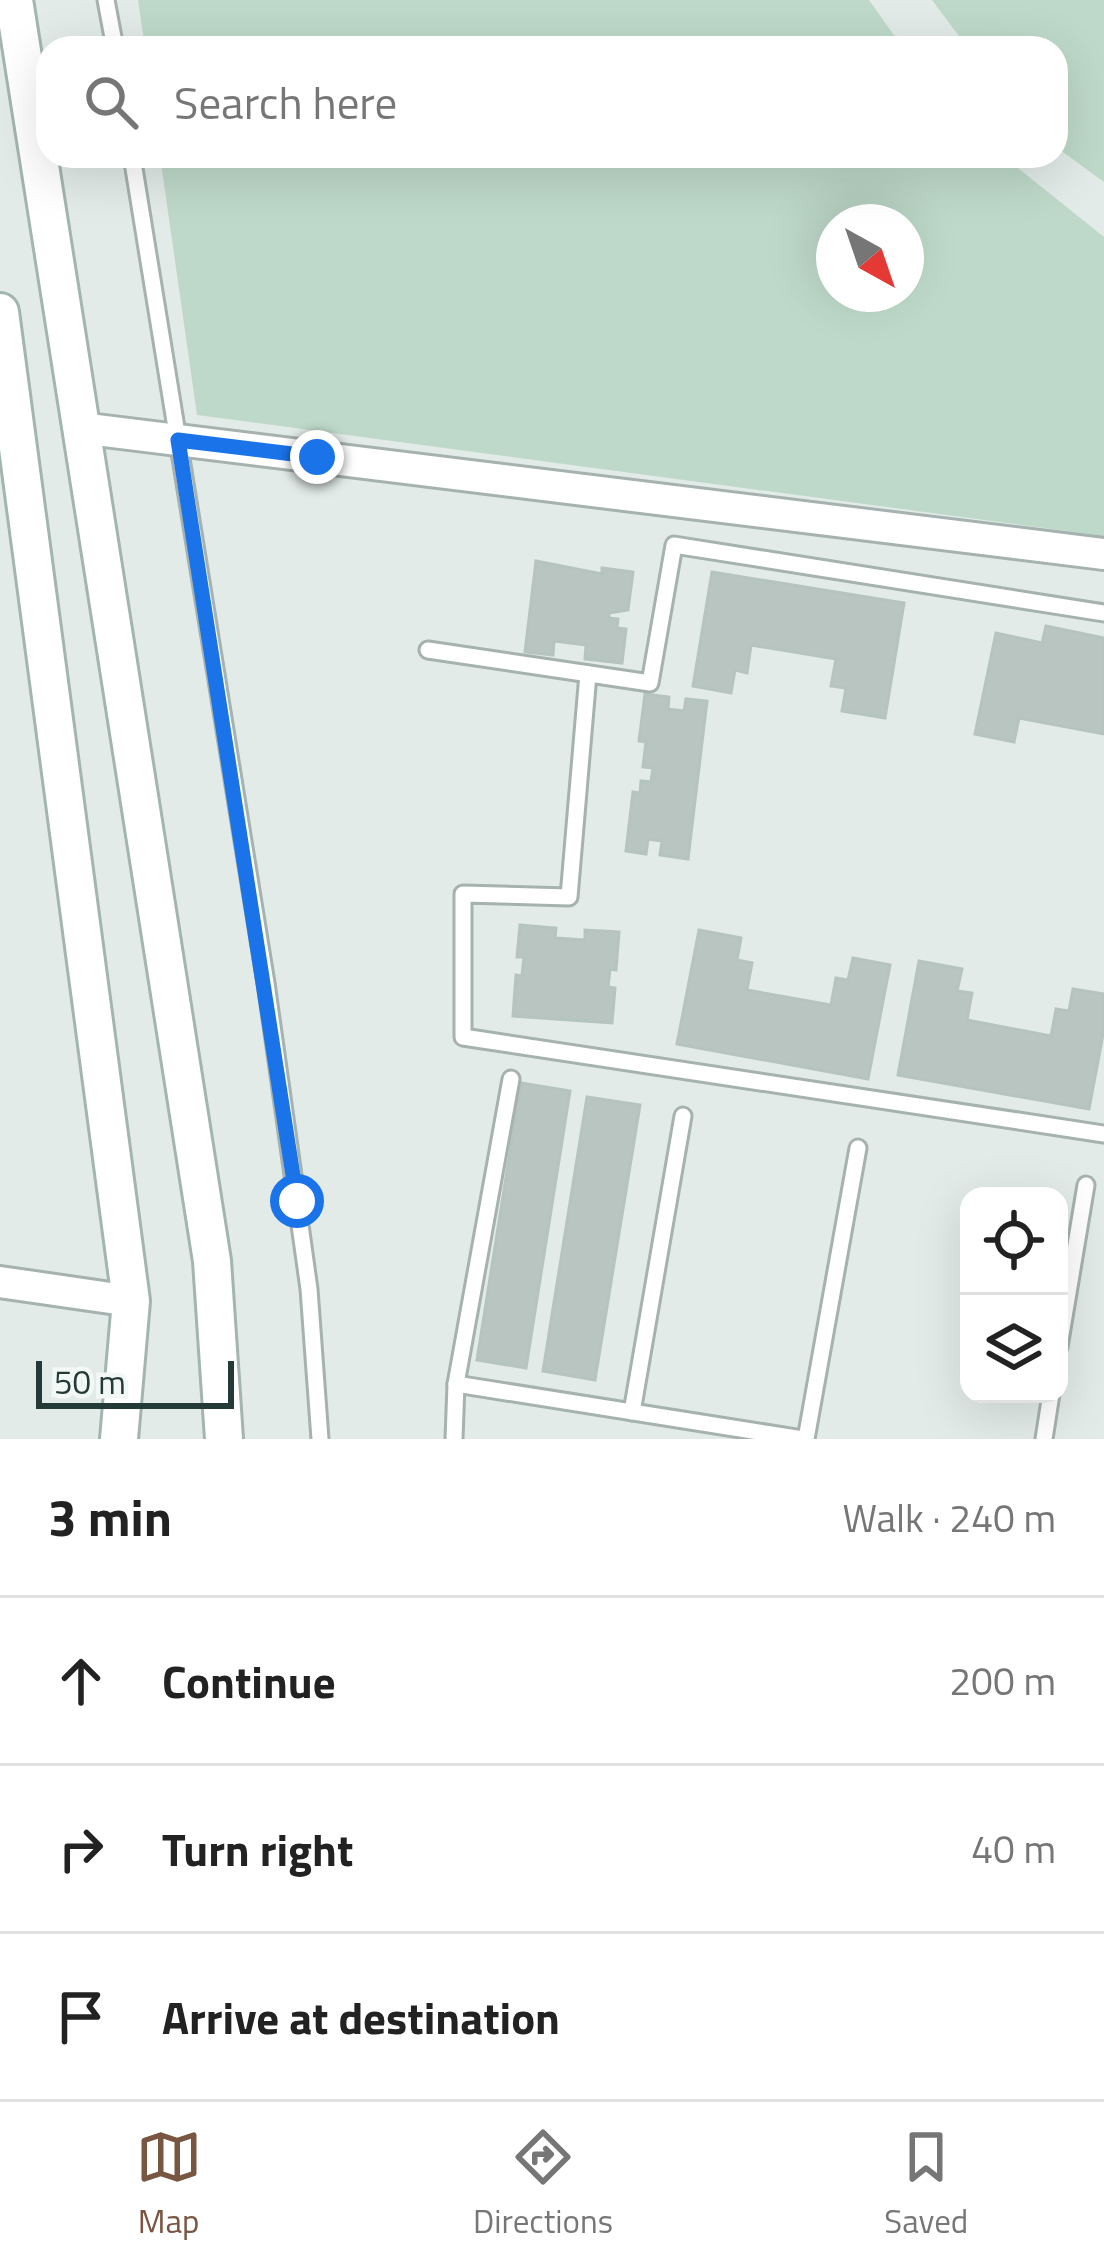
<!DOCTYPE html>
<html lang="en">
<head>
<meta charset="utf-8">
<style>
  :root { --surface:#fff; --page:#f2f2f2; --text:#222; --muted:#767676; --line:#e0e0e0; --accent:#785642 }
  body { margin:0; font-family:"Titillium Web",sans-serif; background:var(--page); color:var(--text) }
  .controls { position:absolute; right:36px; bottom:36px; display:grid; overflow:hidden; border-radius:24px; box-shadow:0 12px 48px #0002 }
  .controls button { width:108px; height:108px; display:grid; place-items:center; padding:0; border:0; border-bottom:3px solid var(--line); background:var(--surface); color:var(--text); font:60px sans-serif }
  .compass { position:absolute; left:816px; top:204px; width:108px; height:108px; border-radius:50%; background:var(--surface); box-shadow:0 12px 48px #0002; rotate:140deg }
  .scale { position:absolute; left:36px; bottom:30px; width:198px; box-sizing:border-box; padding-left:12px; border:6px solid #243a37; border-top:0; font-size:33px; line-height:42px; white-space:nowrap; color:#243a37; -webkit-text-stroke:9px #f2f8f6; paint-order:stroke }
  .stop { position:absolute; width:36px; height:36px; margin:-27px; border:9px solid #1a73e8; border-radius:50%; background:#fff }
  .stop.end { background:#1a73e8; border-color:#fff; box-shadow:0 3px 12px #0008 }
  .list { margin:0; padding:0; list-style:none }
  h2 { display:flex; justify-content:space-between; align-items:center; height:156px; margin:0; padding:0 48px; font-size:51px }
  h2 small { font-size:39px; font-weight:400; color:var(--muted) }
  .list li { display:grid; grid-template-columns:78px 1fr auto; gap:36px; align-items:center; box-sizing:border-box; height:168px; padding:0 48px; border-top:3px solid var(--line) }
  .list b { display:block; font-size:45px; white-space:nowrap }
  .list em { font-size:39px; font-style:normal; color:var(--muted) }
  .icon { flex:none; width:66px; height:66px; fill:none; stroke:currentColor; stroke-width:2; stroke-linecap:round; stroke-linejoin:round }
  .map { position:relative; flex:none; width:1104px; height:1439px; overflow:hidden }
  .search { position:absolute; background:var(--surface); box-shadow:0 12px 48px #0002; left:36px; right:36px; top:36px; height:132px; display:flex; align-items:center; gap:30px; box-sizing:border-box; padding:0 42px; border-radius:36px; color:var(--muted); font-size:45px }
  .sheet { height:660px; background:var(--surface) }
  nav { display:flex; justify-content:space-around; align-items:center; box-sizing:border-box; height:168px; border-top:3px solid var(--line); background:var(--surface); font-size:33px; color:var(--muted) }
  nav a { display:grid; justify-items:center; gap:6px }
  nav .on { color:var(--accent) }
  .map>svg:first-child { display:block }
  .green { fill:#bed9c9; fill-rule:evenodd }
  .building { fill:#b8c5c1; stroke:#b6c4c0; stroke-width:3 }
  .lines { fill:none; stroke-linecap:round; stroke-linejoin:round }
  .service-casing { stroke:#a5b2af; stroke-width:21 }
  .minor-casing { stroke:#a5b2af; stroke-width:36 }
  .secondary-casing { stroke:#a2b5b1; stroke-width:42 }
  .service { stroke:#fff; stroke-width:15 }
  .minor { stroke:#fff; stroke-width:30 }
  .secondary { stroke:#fff; stroke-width:36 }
  .route { stroke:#1a73e8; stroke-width:15 }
</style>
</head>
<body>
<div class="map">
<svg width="1104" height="1439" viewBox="0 0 1104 1439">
  <rect width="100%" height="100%" fill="#e2ebe8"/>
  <!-- green -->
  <g class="green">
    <path d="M138 0H869L903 48H145Z"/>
    <path d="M932 0H1104V182L1056 147V48H968Z"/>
    <path d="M160 156H1003L1104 237V536L197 415ZM906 222V294H834V222Z"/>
  </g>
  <!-- building -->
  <g class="building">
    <path d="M536 561 602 574V568L633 572 628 610 609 613V618L618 619 617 628 626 629 622 663 585 659 586 645 554 641 553 655 525 652Z"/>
    <path d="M712 572 904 603 885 718 842 711 846 688 831 686 836 659 751 645 747 673 735 670 731 693 693 686Z"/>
    <path d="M1046 626 1104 638V734L1019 718 1014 742 975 734 996 633 1042 643Z"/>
    <path d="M645 694 669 697 668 709 684 711 686 699 707 701 688 859 660 855 662 841 648 839 646 854 626 851 633 792 640 793 641 781 651 782 653 768 643 767 646 742 639 741Z"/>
    <path d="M520 925 556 928 555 938 585 940V930L619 932 616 970 610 969 608 987 615 988 612 1023 513 1016 516 975 522 976 524 957H517Z"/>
    <path d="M699 930 741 938 737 960 752 963 747 990 831 1005 836 978 848 980 853 958 890 965 868 1079 677 1044Z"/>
    <path d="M919 961 962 969 957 991 972 993 967 1020 1051 1036 1056 1009 1069 1011 1073 989 1104 994V1029L1089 1109 898 1075Z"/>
    <path d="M521 1083 570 1091 526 1368 477 1360Z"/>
    <path d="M587 1097 640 1105 595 1380 543 1371Z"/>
  </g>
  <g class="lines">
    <defs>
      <g id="service">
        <path d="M106 0 115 48"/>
        <path d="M132 156 266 983 309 1289 320 1439"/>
        <path d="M428 650 650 683 674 545 1104 613"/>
        <path d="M588 674 569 897 463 894V1037L1104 1134"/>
        <path d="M1059 1347 1086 1185"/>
        <path d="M456 1384 803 1439"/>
        <path d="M632 1412 683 1116"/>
        <path d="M454 1439 456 1384 511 1079"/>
        <path d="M806 1439 858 1148"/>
        <path d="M1044 1439 1051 1394"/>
      </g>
      <g id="minor">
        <path d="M80 428 1104 554"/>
        <path d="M0 1282 131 1301"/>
      </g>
      <g id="secondary">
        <path d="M14 0 212 1261 224 1439"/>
        <path d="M0 312 131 1301 119 1439"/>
      </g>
    </defs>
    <!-- service casing -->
    <use href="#service" class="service-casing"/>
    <!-- minor casing -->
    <use href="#minor" class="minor-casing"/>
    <!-- secondary casing -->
    <use href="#secondary" class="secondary-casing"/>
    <!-- service -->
    <use href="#service" class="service"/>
    <!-- minor -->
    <use href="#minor" class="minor"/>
    <!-- secondary -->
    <use href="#secondary" class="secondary"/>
  </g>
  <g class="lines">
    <!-- route -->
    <path class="route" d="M297 1201 178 440 317 457"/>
  </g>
</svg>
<div class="controls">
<button><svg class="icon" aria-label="locate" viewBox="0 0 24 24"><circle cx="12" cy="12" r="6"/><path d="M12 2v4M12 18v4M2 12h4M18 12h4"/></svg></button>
<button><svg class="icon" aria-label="layers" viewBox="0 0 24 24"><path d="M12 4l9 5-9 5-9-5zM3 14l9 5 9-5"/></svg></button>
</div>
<svg class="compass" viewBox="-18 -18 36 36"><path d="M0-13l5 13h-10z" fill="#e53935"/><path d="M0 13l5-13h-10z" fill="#767676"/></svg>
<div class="scale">50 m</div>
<div class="stop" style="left:297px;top:1201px"></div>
<div class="stop end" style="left:317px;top:457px"></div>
<div class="search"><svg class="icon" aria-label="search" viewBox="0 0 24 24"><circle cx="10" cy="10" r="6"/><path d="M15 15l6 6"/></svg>Search here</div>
</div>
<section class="sheet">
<h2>3 min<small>Walk · 240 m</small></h2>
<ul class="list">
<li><svg class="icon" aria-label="ahead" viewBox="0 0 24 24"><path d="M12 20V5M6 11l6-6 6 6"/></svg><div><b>Continue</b></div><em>200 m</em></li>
<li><svg class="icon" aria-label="right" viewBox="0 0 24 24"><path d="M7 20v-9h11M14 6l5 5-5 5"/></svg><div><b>Turn right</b></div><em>40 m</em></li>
<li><svg class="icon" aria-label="arrive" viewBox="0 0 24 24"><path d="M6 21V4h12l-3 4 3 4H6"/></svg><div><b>Arrive at destination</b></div></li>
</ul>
</section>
<nav>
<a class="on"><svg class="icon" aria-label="map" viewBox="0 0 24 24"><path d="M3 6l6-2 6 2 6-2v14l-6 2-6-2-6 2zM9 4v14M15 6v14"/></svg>Map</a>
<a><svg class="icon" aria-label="directions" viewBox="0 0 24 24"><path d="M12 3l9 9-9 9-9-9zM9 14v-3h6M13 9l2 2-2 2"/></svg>Directions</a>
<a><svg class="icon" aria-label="saved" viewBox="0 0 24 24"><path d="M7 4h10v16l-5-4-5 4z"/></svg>Saved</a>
</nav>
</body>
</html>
